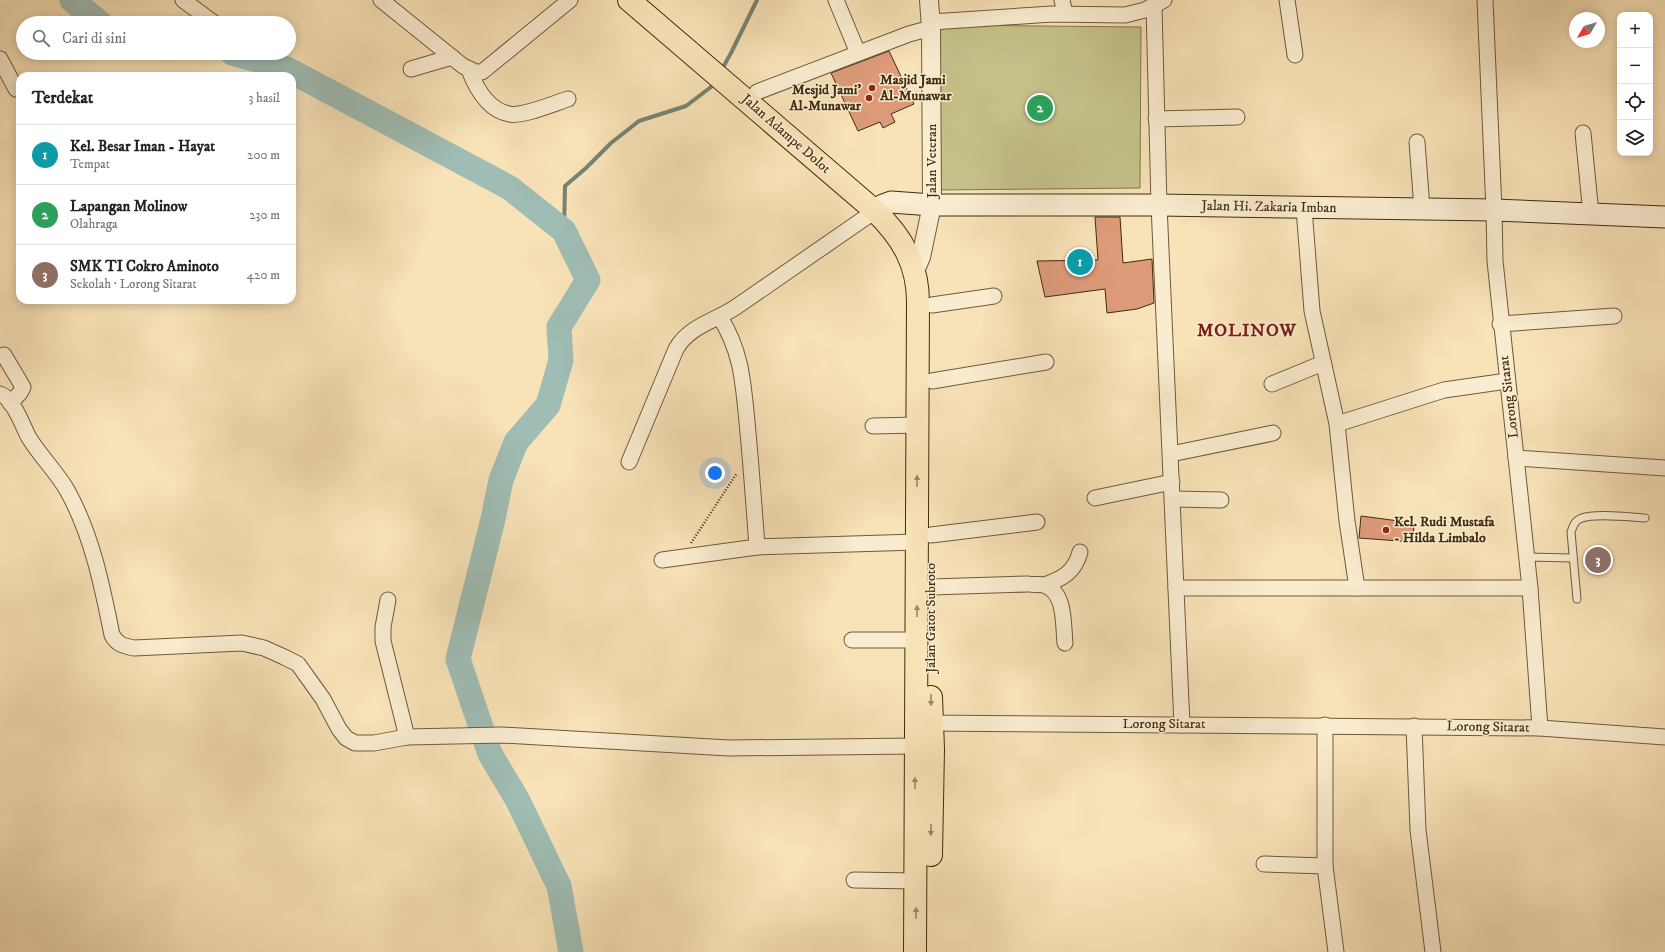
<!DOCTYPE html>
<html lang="id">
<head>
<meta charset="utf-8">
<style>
  :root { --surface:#fff; --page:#f2f2f2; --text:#222; --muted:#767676; --line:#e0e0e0; --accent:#2563eb }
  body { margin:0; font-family:"IM FELL DW Pica",serif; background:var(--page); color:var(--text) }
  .controls { position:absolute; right:12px; top:12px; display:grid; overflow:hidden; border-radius:8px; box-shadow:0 2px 10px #0003 }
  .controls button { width:36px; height:36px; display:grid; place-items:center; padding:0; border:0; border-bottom:1px solid var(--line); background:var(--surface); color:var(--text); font:20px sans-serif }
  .compass { position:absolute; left:1569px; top:12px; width:36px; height:36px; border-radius:50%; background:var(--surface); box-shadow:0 2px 10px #0003; rotate:232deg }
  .you { position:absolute; left:715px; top:473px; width:14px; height:14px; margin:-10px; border:3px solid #fff; border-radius:50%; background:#1a73e8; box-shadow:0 0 0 6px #1a73e833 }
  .badge { display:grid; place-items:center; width:26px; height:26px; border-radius:50%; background:var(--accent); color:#fff; font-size:13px; font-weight:700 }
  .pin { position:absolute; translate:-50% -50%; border:2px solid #fff; box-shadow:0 1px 4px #0006 }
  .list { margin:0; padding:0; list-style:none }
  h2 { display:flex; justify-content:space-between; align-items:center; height:52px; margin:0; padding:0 16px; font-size:17px }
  h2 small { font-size:13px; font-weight:400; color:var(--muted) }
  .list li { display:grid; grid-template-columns:26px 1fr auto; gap:12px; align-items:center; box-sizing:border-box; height:60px; padding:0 16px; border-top:1px solid var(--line) }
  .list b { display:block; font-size:15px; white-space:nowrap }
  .list p { margin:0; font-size:13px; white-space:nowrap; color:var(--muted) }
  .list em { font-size:13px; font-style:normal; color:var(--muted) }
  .icon { flex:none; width:22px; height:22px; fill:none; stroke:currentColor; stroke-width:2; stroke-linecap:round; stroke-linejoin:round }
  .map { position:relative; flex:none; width:1665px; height:952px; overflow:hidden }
  .search { position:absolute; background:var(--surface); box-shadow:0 2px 10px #0003; left:16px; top:16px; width:280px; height:44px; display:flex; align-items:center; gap:10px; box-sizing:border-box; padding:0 14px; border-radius:22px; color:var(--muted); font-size:15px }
  .panel { position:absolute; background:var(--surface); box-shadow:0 2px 10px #0003; left:16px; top:72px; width:280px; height:232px; border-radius:12px }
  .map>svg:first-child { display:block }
  .green { fill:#c4c189; stroke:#82764c }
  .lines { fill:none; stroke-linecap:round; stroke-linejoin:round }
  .stream { stroke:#798372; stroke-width:4 }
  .river { stroke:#9fbdb4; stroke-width:25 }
  .building { fill:#dd9b79; stroke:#412c10 }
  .service-casing { stroke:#6f5a3a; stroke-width:9 }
  .minor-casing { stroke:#6f5a3a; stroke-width:17 }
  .tertiary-casing { stroke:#6f5a3a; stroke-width:20 }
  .secondary-casing { stroke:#412c10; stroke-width:23 }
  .trunk-casing { stroke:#412c10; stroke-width:24 }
  .path { stroke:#412c10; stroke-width:2.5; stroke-dasharray:1 2; stroke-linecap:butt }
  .service { stroke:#faecd0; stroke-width:7 }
  .minor { stroke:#faecd0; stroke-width:15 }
  .tertiary { stroke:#faecd0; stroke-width:18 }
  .secondary { stroke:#faecd0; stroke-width:21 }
  .trunk { stroke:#f8e2b7; stroke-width:22 }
  .oneway { fill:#9c8764 }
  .poi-dot { fill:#8f2418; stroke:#faecd0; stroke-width:1.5 }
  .labels { text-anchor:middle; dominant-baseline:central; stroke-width:3; stroke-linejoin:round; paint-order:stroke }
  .poi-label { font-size:14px; font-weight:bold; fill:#412c10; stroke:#faecd0; text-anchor:start }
  .street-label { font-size:14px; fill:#412c10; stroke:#faecd0 }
  .district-label { font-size:18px; font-weight:bold; letter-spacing:1px; fill:#7a1f14; stroke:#faecd0 }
</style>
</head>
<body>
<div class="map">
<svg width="1665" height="952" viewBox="0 0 1665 952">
  <rect width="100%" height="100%" fill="#f8e2b7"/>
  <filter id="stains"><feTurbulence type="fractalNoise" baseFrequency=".005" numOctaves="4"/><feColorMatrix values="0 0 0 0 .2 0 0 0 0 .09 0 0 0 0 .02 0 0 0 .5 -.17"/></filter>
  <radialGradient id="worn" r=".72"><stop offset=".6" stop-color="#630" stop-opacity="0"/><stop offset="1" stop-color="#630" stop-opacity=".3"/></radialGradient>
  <!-- green -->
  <path class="green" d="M939 25 1141 27 1140 188 940 190Z"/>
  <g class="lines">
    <!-- stream -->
    <g class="stream">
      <path d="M721 71 731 53 757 0"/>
      <path d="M564 231 565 186 586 168 611 143 639 121 686 106 711 87 714 82"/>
    </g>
    <!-- river -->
    <g class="river">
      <path d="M72 0 100 23"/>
      <path d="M232 53 287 69 510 188 564 231 588 280 559 327 561 360 548 405 516 442 501 480 493 519 458 659 490 754 517 799 559 886 571 952"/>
    </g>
  </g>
  <!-- building -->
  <g class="building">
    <path d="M889 51 914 104 891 114 895 122 883 128 880 122 858 131 831 73Z"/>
    <path d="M1095 217H1120L1123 263 1152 259 1154 303 1137 309 1107 313 1105 289 1045 297 1037 261 1098 260Z"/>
    <path d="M1361 516 1414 523 1413 542 1359 538Z"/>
  </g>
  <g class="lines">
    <defs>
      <g id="service">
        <path d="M1526 557 1573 558"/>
        <path d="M1577 599 1571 532C1573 526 1575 520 1582 518 1595 513 1629 517 1645 518"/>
      </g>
      <g id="minor">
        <path d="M183 0 214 23"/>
        <path d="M381 0 463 66 476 72H482L570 0"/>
        <path d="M836 0 858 53"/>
        <path d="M1062 0 1065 14"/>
        <path d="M1287 0 1295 55"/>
        <path d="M1154 6 1159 205 1182 725"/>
        <path d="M931 22 1052 14 1125 15 1145 10 1164 0"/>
        <path d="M0 59 16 89"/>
        <path d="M411 69 452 57"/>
        <path d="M469 70C476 88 488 110 509 114 522 117 555 103 568 99"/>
        <path d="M757 92 909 34 931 28"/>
        <path d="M1156 119 1237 117"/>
        <path d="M1583 133 1591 214"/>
        <path d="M1417 142 1422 209"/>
        <path d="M932 305 994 296"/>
        <path d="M720 317C742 353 743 382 747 422 751 464 754 505 757 547"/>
        <path d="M1500 324 1614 316"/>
        <path d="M4 355 23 387 20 393 10 403"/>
        <path d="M932 381 1046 362"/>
        <path d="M1272 384 1323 363"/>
        <path d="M0 394C13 398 22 424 28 436 39 455 56 471 67 490 92 535 102 585 112 635 117 644 123 646 134 648L242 643 264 648 284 657 298 664 323 699 339 729 346 738 355 743H374L407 737 502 735 729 748 915 746"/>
        <path d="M1337 424 1444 390 1507 381"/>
        <path d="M873 426 918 425"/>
        <path d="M1171 454 1273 433"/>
        <path d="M1516 458 1665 468"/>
        <path d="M629 462 676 349C689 326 715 321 736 307L875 211"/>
        <path d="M1095 498 1172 482"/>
        <path d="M1173 499 1221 500"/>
        <path d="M931 535 1037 522"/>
        <path d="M662 560 757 547 917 542"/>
        <path d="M1044 585C1062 579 1075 572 1080 552"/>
        <path d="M931 587 1028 584C1033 585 1039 584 1044 585 1066 592 1063 625 1065 643"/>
        <path d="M1176 588H1357L1347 521 1337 424 1312 311 1304 208"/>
        <path d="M1357 588H1530"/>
        <path d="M388 600 383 627V641L407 737"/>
        <path d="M852 640H916"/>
        <path d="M923 723 1540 728 1530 588 1495 261 1494 210 1485 0"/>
        <path d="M1325 725V866L1336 952"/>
        <path d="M1414 726 1418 830 1433 952"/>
        <path d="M1540 728 1665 737"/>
        <path d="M1264 864 1325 866"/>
        <path d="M854 880 916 881"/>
      </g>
      <path id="tertiary" d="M915 271 921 257 932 205 931 28 929 0"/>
      <path id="secondary" d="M875 211 883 205 891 202 932 205H1159L1494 210 1665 217"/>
      <g id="trunk">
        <path d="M629 0 875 211C902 237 918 264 918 302L915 952"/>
        <path d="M931 855 933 749 931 697"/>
      </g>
    </defs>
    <!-- service casing -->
    <use href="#service" class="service-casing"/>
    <!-- minor casing -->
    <use href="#minor" class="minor-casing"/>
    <!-- tertiary casing -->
    <use href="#tertiary" class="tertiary-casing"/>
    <!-- secondary casing -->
    <use href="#secondary" class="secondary-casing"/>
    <!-- trunk casing -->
    <use href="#trunk" class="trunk-casing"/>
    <!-- path -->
    <path class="path" d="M691 543 737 473"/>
    <!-- service -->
    <use href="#service" class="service"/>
    <!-- minor -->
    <use href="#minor" class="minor"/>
    <!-- tertiary -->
    <use href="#tertiary" class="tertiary"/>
    <!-- secondary -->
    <use href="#secondary" class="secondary"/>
    <!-- trunk -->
    <use href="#trunk" class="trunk"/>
  </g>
  <!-- one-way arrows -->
  <defs><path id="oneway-solid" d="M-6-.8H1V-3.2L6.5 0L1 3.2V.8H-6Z"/></defs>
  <g class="oneway">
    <use href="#oneway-solid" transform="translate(917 481) rotate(-89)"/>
    <use href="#oneway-solid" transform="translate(917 611) rotate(-90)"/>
    <use href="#oneway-solid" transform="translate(931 700) rotate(90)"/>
    <use href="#oneway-solid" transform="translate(915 783) rotate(-91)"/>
    <use href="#oneway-solid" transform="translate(931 830) rotate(91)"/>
    <use href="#oneway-solid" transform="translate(916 913) rotate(-89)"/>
  </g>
  <!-- markers -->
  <g class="poi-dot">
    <circle cx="872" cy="88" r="4"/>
    <circle cx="869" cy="98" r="4"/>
    <circle cx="1386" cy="530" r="4"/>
  </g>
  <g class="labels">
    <!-- poi labels -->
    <g class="poi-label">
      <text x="880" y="80">Masjid Jami<tspan x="880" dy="16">Al-Munawar</tspan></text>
      <text x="861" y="90" text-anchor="end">Mesjid Jami'<tspan x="861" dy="16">Al-Munawar</tspan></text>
      <text x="1394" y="522">Kel. Rudi Mustafa<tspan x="1394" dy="16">- Hilda Limbalo</tspan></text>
    </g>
    <!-- street labels -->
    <g class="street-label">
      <text transform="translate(786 134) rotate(41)">Jalan Adampe Dolot</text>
      <text transform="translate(932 161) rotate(-90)">Jalan Veteran</text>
      <text transform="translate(1269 207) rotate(1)">Jalan Hi. Zakaria Imban</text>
      <text transform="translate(1509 397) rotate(-97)">Lorong Sitarat</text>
      <text transform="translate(931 618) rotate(-90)">Jalan Gatot Subroto</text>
      <text x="1164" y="724">Lorong Sitarat</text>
      <text transform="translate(1488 727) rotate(1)">Lorong Sitarat</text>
    </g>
    <!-- district labels -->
    <g class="district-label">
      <text x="1247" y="331">MOLINOW</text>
    </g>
  </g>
  <rect width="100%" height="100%" filter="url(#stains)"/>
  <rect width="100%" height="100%" fill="url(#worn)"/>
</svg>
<div class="controls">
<button>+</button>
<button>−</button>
<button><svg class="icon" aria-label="locate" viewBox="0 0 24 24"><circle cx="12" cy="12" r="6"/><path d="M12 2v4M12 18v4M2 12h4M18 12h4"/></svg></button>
<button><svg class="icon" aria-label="layers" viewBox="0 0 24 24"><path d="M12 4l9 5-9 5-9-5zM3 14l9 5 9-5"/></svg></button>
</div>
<svg class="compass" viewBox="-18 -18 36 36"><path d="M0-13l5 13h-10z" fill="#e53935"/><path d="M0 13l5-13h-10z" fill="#767676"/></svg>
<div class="you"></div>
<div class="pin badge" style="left:1080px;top:262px;background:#0f9aa8">1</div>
<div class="pin badge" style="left:1040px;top:108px;background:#2e9e5b">2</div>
<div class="pin badge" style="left:1598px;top:560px;background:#8d6e63">3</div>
<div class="search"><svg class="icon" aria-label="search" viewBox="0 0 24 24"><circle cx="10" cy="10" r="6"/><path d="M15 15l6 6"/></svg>Cari di sini</div>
<section class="panel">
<h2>Terdekat<small>3 hasil</small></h2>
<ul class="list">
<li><span class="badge" style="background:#0f9aa8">1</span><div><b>Kel. Besar Iman - Hayat</b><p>Tempat</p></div><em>200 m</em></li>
<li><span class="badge" style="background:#2e9e5b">2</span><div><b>Lapangan Molinow</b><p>Olahraga</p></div><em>230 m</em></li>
<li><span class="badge" style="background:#8d6e63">3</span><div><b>SMK TI Cokro Aminoto</b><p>Sekolah · Lorong Sitarat</p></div><em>420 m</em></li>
</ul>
</section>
</div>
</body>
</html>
